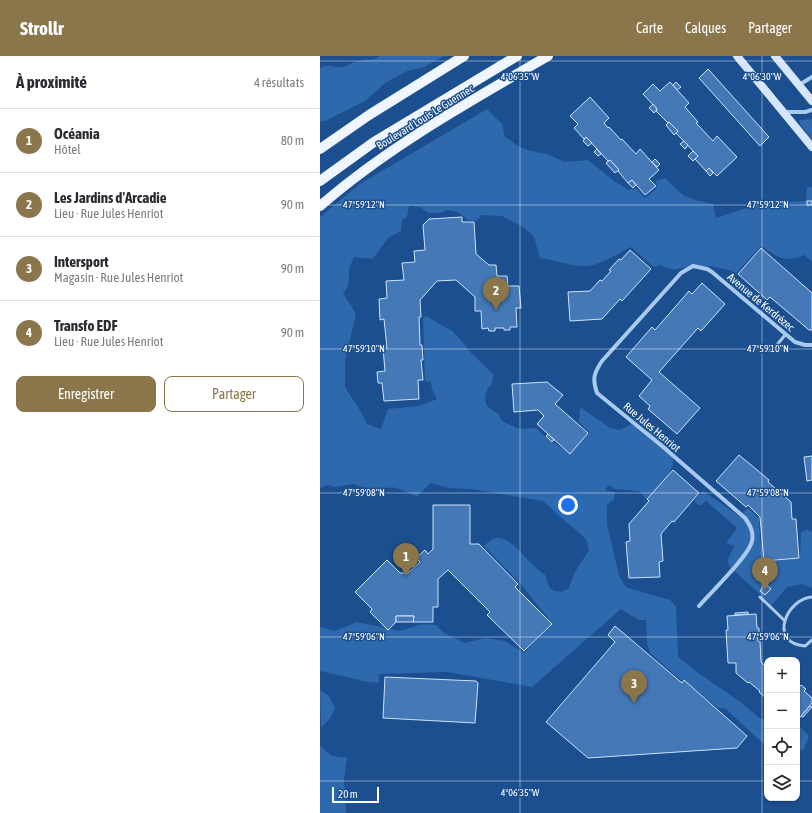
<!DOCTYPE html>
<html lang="fr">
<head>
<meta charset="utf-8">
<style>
  :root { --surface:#fff; --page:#f2f2f3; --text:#2b2b33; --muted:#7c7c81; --line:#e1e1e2; --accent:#8a764a }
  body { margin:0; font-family:"Asap Condensed",sans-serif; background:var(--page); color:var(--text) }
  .controls { position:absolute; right:12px; bottom:12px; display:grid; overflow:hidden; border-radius:8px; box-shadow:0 1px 3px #0004 }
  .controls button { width:36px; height:36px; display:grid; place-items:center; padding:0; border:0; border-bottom:1px solid var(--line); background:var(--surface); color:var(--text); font:20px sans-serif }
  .scale { position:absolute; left:12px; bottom:10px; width:47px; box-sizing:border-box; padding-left:4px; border:2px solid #fff; border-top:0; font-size:11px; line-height:14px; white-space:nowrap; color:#fff; -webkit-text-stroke:3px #1b4f8f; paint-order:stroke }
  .you { position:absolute; left:248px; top:449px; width:14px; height:14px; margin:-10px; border:3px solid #fff; border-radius:50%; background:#1a73e8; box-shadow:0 0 0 6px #1a73e833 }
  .badge { display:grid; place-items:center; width:26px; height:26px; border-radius:50%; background:var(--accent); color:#fff; font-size:13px; font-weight:700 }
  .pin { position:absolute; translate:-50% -33px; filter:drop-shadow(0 1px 2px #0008) }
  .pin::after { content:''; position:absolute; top:21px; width:14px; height:12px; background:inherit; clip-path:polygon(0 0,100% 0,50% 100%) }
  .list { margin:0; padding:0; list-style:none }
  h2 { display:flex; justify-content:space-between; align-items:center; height:52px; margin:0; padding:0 16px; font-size:17px }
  h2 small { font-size:13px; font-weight:400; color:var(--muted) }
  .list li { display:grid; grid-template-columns:26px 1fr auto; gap:12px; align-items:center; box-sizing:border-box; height:64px; padding:0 16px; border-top:1px solid var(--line) }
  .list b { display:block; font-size:15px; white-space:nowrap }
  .list p { margin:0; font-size:13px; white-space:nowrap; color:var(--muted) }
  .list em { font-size:13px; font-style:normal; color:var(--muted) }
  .actions { display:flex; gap:8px; padding:12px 16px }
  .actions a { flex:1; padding:9px 0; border:1px solid var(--accent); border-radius:8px; text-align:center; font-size:14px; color:var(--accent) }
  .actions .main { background:var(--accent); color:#fff }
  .icon { flex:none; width:22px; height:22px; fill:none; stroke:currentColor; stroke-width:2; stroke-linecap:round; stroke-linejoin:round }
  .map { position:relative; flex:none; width:492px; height:757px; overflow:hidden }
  header { display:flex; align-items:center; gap:24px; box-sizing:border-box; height:56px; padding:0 20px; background:var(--accent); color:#fff }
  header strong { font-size:19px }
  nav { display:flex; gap:22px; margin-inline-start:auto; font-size:14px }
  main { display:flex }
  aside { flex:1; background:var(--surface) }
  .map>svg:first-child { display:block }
  .green { fill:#2e69ad }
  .building { fill:#4478b7; stroke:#cfe3fa }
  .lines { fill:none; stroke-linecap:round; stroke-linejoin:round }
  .lane { stroke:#a9c9ee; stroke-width:3 }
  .street { stroke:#a9c9ee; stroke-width:4 }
  .secondary { stroke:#d6e6fa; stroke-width:8 }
  .primary { stroke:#f0f6ff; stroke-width:10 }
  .ticks { fill:none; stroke:#fff; stroke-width:1; stroke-opacity:0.45 }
  .labels { text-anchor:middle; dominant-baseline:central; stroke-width:3; stroke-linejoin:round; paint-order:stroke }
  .street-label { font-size:11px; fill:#fff; stroke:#1b4f8f }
  .ticks-label { font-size:10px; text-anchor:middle; fill:#fff; stroke:#1b4f8f; stroke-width:3; stroke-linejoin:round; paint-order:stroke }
</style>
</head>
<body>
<header>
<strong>Strollr</strong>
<nav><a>Carte</a><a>Calques</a><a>Partager</a></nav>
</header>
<main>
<aside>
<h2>À proximité<small>4 résultats</small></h2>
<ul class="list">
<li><span class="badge">1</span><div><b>Océania</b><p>Hôtel</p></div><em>80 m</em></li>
<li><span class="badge">2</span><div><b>Les Jardins d'Arcadie</b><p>Lieu · Rue Jules Henriot</p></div><em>90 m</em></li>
<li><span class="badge">3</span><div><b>Intersport</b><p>Magasin · Rue Jules Henriot</p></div><em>90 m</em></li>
<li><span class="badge">4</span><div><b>Transfo EDF</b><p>Lieu · Rue Jules Henriot</p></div><em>90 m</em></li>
</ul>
<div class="actions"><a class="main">Enregistrer</a><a>Partager</a></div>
</aside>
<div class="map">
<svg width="492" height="757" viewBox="0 0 492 757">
  <rect width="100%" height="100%" fill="#1b4f8f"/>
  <!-- green -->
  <g class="green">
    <path d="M60 0H124L104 11 87 15 65 27 45 45 7 64 0 66V12C7 7 14 12 21 11 28 10 33 6 39 5 47 3 53 5 60 0Z"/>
    <path d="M167 53 182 68 185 81 200 91 211 95 227 98 245 106 268 104 294 125 305 131 307 134 316 132 325 142 337 132 336 125 345 122 363 139 375 144 393 148 396 162 441 147 486 145 487 131H492V205L484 199C463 207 458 201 441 190L416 217C404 212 390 209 376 210 360 210 357 218 340 209L334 211 311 191C299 197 286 206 273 209 257 213 236 204 220 202L214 181 205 172 182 160 162 159 156 165 148 164 138 156 127 154 120 157H109L99 151 89 150 87 161 82 164 81 175 68 182 53 203 34 201C32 205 30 210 29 214 29 223 30 230 23 237L36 258 25 304V331L42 358 47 368 61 373 68 353 99 350 117 343 112 333 111 326 105 325 103 262 106 260 132 275 139 282 151 297 174 319 171 329 168 332 166 336 165 344 167 350 178 358 182 365 199 373 216 372 233 387H235L250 398 269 376 259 366 260 351 290 372 300 374 311 368 344 382C348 390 353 398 353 407 353 417 333 435 326 443L319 435 295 433 289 429 286 432V435L295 436 294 443 287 449V468L299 519 304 529 308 532 350 544 356 551 358 601 378 617 419 645 441 663 447 664V691L406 653 397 651 364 624H361L330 597 327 587 326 564H319L301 553 212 631 127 616 59 618 58 627 48 626 0 615V571L15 575 37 566 80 575 102 568 116 569 124 577 145 587 165 582 185 585 204 597 233 568 199 526 164 490C167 487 172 482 177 482 191 481 206 503 215 511 218 514 222 516 225 519 227 521 226 524 228 528 232 537 240 537 248 533L254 518 269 494 266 483 223 445 151 433 129 432 111 427C106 430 103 436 97 440 90 438 83 434 76 432 67 430 58 435 48 436L46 433 34 428 14 431 8 429 0 432V161L40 128Z"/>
    <path d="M492 63V83L480 68 479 64Z"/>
    <path d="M383 435 419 460 428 452 439 462 440 481 443 506 480 502 481 476 487 474 492 476V532L482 528 467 531 452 549 409 510 408 503 414 490 406 487 417 472 386 445 381 449H378L374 445Z"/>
    <path d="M0 634 8 639 15 651C12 660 9 665 1 671Z"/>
    <path d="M477 668 489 680 484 693 477 696Z"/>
    <path d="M0 690 12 700 27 702 24 723 26 757H0Z"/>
  </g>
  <!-- building -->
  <g class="building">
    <path d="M388 13 449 81 440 90 379 22Z"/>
    <path d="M350 26 369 47 365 51 378 66 376 67 393 85 397 80 417 101 397 120 389 112 386 115 375 103 378 100 356 77 358 75 349 66 348 67 336 55 337 53 323 38 333 28 340 35Z"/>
    <path d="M356 26 361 31 357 34 353 29Z"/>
    <path d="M270 41 289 62 284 67 288 72 289 71 301 84 302 83 316 98 320 93 339 114 329 123 336 130 325 139 312 124 308 127 298 115 299 114 290 104 288 105 266 81 264 83 254 72 258 68 250 60Z"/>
    <path d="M333 48 337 53 334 57 329 52Z"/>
    <path d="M349 66 358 75 354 79 346 69Z"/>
    <path d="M266 81 272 87 268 90 263 85Z"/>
    <path d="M364 85 368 89 365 93 360 88Z"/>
    <path d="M277 93 281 98 278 100 274 96Z"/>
    <path d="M373 95 378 100 373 105 368 100Z"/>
    <path d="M335 103 340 108 337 111 332 106Z"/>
    <path d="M290 104 299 114 295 117 286 107Z"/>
    <path d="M389 112 393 117 390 120 386 115Z"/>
    <path d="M312 124 316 129 313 132 308 127Z"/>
    <rect x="487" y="145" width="5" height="4"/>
    <path d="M142 161V166H154L156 198 169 209H176L177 220H187L188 230H199L201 252H196L197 271H190V274H184V272H175V275H169L168 272 162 273 161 255H155V241L136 224 117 225 100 244 101 261H99L100 289H102L103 304H101L103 324H98L99 343 64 345 62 327H58L57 316 65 315 63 292H67L64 263 60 264 59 243 67 242 66 225 84 224 82 207 95 206 94 195 105 194 103 169 109 163Z"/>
    <path d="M441 192 492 237V274H489L450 241 447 244 418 218Z"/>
    <path d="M310 194 331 213 302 245 300 243 282 263 250 265 248 236 270 235 280 224 282 225 291 215 289 214 299 203 301 204Z"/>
    <path d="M382 227 405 248 381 275 378 272 339 316 380 352 357 378 328 353 330 350 319 340 332 324 306 301 332 271 335 274 369 235 372 238Z"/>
    <path d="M227 326 243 339 235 348 268 377 250 398 217 368 224 360 218 354 194 356 192 328Z"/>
    <path d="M228 378 234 384 232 386 226 380Z"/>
    <path d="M419 399 449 424 448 426 471 446 472 463H476L479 502 444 505 440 461 428 449 426 451 396 425Z"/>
    <path d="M492 400V424L487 425 484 401Z"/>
    <path d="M353 414 379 437 354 466 352 465 341 478 343 505 339 506 340 521 309 522 306 486 310 485 309 468 329 445 327 443Z"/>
    <path d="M113 449H150V488H159L198 528 195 531 232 568 204 595 167 559 170 556 128 514 118 523V551H113V566H93L94 560H76V566L68 574 50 556 52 553 35 536 67 504 80 517H88L100 506 96 502 105 494 108 498 113 493Z"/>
    <path d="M445 528 451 533 445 539 440 535Z"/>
    <path d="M428 556V558L415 559V557Z"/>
    <path d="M436 558 437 572H439V579H437L438 585H440L441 606 445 610 447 608V643L439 636 440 635 429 626 428 627 416 617V607H408L406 574H408L407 560Z"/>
    <path d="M76 560H94L93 566H76Z"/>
    <path d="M295 570 362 627 364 624 427 680 417 692 268 702 226 666 295 586 288 579Z"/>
    <path d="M65 621 156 625 158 627 155 667 63 662Z"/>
    <path d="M477 629 479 631 481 629 486 633 484 635 492 642V647L477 665Z"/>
    <path d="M490 650 492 651 483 661 481 660Z"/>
  </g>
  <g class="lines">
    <!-- lane -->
    <g class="lane">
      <path d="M447 294 452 295 465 279"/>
      <path d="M440 541 464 564"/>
      <path d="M492 541C466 543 448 587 485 590L492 584"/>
    </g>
    <!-- street -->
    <g class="street">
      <path d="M479 29 492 21"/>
      <path d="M464 56H485L492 54"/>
      <path d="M379 550C390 537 429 500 432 485 434 476 430 469 425 462L342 390 277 337C272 323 274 317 282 305L361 217 373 210 387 213 392 216 475 286 485 289H492"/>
    </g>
    <!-- secondary -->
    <g class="secondary">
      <path d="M417 0 492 91"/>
      <path d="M455 0 492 45"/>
    </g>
    <!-- primary -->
    <g class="primary">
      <path d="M0 93 49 59 144 0"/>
      <path d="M0 125 54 86 197 0"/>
      <path d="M0 150C69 90 149 46 228 0"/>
    </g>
  </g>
  <!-- ticks -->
  <path class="ticks" d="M200 0V757M442 0V757M0 5H492M0 149H492M0 293H492M0 437H492M0 581H492M0 725H447M477 725H492"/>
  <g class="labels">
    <!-- street labels -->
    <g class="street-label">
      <text transform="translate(105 61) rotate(-32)">Boulevard Louis Le Guennec</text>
      <text transform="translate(441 246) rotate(40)">Avenue de Kerdrézec</text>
      <text transform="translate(332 371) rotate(40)">Rue Jules Henriot</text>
    </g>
  </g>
  <g class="ticks-label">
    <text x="200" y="24">4°06'35"W</text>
    <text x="442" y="24">4°06'30"W</text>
    <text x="44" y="152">47°59'12"N</text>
    <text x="448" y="152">47°59'12"N</text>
    <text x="44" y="296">47°59'10"N</text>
    <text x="448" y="296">47°59'10"N</text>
    <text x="44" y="440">47°59'08"N</text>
    <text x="448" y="440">47°59'08"N</text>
    <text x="44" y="584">47°59'06"N</text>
    <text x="448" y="584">47°59'06"N</text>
    <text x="200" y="740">4°06'35"W</text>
  </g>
</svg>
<div class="controls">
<button>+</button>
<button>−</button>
<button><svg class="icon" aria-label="locate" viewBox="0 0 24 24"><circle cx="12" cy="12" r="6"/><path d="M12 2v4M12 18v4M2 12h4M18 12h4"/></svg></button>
<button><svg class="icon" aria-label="layers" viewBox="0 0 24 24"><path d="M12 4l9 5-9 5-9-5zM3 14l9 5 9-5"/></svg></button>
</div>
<div class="scale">20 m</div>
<div class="you"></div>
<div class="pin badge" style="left:86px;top:520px">1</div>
<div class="pin badge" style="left:176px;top:254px">2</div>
<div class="pin badge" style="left:314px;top:647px">3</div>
<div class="pin badge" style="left:445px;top:534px">4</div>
</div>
</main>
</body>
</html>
